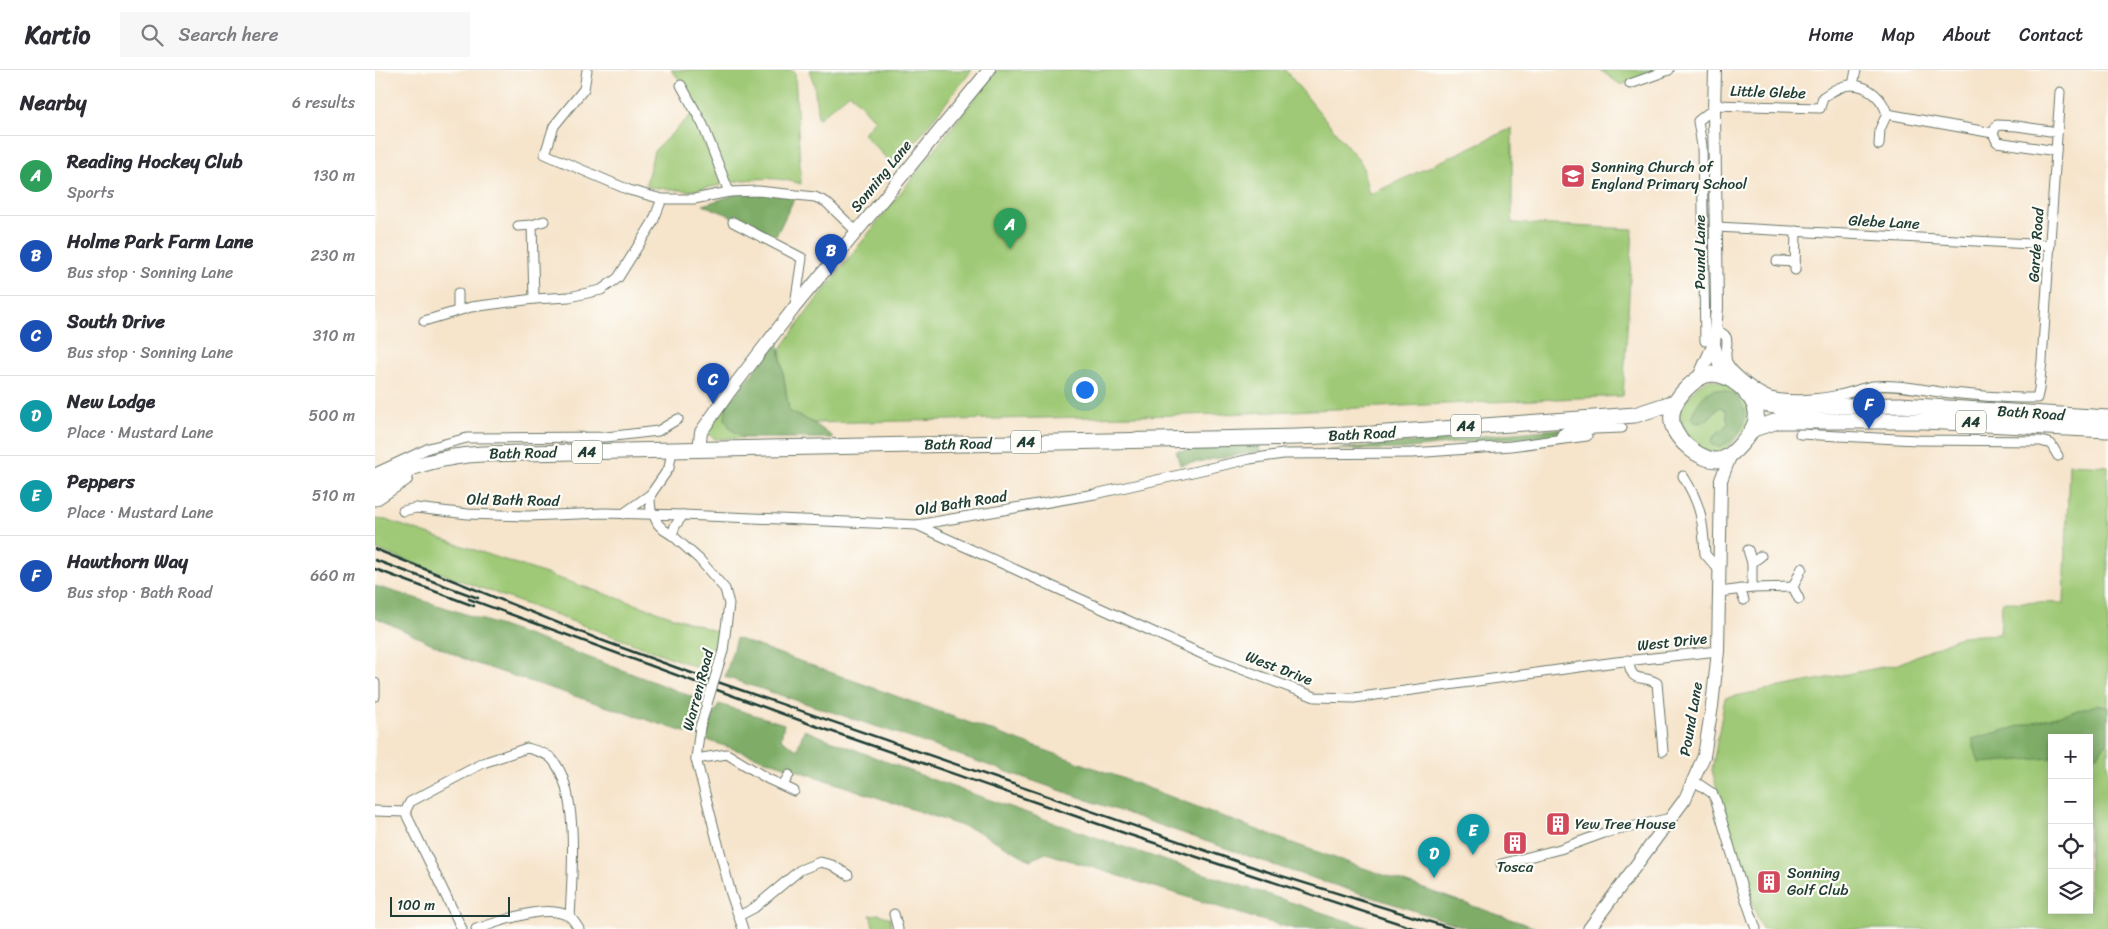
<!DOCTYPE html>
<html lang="en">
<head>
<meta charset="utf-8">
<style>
  :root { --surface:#fff; --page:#f7f7f7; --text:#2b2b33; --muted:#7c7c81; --line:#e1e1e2; --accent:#d1495b }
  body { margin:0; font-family:Sriracha,sans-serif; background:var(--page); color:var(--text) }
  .controls { position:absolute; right:15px; bottom:15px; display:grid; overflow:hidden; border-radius:0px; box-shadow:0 2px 12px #0003 }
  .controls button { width:45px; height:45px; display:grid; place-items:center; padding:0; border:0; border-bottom:1px solid var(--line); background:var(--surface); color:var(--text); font:25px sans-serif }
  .scale { position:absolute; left:15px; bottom:12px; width:120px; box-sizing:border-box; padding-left:5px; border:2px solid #1f3d34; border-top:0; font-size:14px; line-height:18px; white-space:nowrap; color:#1f3d34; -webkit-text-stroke:4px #fdfcf7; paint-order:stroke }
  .you { position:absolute; left:709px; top:319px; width:18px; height:18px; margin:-12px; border:4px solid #fff; border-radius:50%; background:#1a73e8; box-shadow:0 0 0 8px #1a73e833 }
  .badge { display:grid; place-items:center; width:32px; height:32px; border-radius:50%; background:var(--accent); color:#fff; font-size:16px; font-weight:700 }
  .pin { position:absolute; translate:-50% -41px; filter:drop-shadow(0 1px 2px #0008) }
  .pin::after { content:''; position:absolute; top:26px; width:18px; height:15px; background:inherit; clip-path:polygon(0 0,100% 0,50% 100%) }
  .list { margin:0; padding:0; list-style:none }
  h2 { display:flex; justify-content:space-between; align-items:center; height:65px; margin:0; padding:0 20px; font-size:21px }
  h2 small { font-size:16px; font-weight:400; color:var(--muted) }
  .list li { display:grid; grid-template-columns:32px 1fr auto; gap:15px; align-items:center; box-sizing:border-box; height:80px; padding:0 20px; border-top:1px solid var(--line) }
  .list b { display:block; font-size:19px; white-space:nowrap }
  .list p { margin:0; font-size:16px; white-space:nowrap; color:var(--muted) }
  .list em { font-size:16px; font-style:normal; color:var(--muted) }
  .icon { flex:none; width:28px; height:28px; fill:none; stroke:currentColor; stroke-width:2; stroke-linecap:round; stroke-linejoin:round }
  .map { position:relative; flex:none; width:1733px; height:859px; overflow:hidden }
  header { display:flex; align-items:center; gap:30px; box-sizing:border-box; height:70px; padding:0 25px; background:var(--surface); border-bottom:1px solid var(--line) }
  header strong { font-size:24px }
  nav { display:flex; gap:28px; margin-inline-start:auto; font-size:18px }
  .search { width:350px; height:45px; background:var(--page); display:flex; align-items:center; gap:12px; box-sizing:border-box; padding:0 18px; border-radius:0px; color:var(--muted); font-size:19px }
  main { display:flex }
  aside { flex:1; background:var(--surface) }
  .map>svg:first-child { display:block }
  .green { fill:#9fc976; stroke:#5f8355; fill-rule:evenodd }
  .forest { fill:#7fad67; stroke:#4f754e }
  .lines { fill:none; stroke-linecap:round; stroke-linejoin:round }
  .street-casing { stroke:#6a7769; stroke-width:11 }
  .secondary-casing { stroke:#6a7769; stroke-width:14 }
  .primary-casing { stroke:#6a7769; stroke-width:17 }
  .street { stroke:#fff; stroke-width:9 }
  .secondary { stroke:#fff; stroke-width:12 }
  .primary { stroke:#fff; stroke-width:15 }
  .rail { stroke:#1f3d34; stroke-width:2.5 }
  .street-bridge-casing { stroke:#6a7769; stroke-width:11; stroke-linecap:butt }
  .street-bridge { stroke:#fff; stroke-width:9 }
  .labels { text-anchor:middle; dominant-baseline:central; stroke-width:4.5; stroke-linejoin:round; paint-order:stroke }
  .shield { fill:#fdfcf7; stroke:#62766e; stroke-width:1 }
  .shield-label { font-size:14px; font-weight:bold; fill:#1f3d34 }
  .street-label { font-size:15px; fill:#1f3d34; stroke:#fdfcf7 }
  .poi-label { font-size:15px; fill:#1f3d34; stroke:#fdfcf7; text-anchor:start }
</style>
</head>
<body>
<header>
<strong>Kartio</strong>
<div class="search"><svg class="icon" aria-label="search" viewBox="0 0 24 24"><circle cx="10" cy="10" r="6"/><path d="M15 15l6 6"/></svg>Search here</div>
<nav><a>Home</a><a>Map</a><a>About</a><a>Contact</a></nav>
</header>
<main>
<aside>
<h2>Nearby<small>6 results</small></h2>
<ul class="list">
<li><span class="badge" style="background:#2e9e5b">A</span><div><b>Reading Hockey Club</b><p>Sports</p></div><em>130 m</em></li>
<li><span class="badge" style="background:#1a4fb4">B</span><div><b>Holme Park Farm Lane</b><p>Bus stop · Sonning Lane</p></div><em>230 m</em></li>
<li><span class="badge" style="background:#1a4fb4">C</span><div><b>South Drive</b><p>Bus stop · Sonning Lane</p></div><em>310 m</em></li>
<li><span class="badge" style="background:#0f9aa8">D</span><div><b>New Lodge</b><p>Place · Mustard Lane</p></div><em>500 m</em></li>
<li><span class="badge" style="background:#0f9aa8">E</span><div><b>Peppers</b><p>Place · Mustard Lane</p></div><em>510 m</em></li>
<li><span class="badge" style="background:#1a4fb4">F</span><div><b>Hawthorn Way</b><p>Bus stop · Bath Road</p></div><em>660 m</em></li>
</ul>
</aside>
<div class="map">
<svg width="1733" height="859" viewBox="0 0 1733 859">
  <rect width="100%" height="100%" fill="#fdfcf7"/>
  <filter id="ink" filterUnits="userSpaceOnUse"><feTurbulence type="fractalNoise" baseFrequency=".02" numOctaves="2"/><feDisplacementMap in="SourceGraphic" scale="10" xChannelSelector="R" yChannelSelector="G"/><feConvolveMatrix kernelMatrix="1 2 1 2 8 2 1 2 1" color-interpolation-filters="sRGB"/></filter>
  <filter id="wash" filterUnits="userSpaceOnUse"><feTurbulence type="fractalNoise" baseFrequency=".0096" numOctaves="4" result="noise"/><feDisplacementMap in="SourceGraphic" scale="20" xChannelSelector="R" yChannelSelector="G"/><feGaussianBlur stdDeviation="1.12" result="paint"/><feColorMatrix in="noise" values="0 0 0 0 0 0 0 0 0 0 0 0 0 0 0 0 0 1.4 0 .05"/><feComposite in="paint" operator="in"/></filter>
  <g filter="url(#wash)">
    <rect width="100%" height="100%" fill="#f6e4cb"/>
    <!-- green -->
    <g class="green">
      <path d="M296 0H416L420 3 426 114C402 106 381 108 357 112L353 109C341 77 320 24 296 0Z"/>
      <path d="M434 0H597L520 97 488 64 500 50 475 23 443 49 439 14Z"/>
      <path d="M622 0H910L987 94 994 125 1137 58V153L1258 159 1248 326 850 344 439 353 414 341 405 280 435 238Z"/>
      <path d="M1225 0H1284L1246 15Z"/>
      <path d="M317 44 347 115 314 121 273 117 271 114 279 81Z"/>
      <path d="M1335 309 1351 313 1373 335 1375 353C1345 388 1339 394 1305 359L1303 341 1323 315ZM1349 320 1364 331 1370 341 1338 375V367L1353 354 1351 340 1345 337 1333 349 1323 353 1318 342 1332 323Z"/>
      <path d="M351 336 355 359 370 368 340 369 333 364 332 360Z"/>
      <path d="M1694 394 1733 396V859H1387L1359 785 1337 700 1350 628 1523 594 1587 566 1625 564 1627 532 1689 533ZM1677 668H1714V840H1677Z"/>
      <path d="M0 449 11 450 349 564 338 603 0 479Z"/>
      <path d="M504 844 515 848 517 859H499L495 845Z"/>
    </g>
    <!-- forest -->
    <g class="forest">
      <path d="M374 120 420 127 401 166 377 154 328 135Z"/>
      <path d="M403 272 414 341 439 353 459 368H370L355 359 350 349 351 336Z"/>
      <path d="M1342 319C1380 325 1377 364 1344 377L1337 375 1336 371 1340 365 1353 354 1351 340 1345 337C1335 343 1332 356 1319 352L1316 349C1318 338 1331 320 1342 319Z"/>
      <path d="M1183 359 1205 365 1107 370 1027 379 952 380Z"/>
      <path d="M883 375 886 381 805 395 801 381Z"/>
      <path d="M0 516C111 548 220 589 328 631L312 663 96 592 0 547Z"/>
      <path d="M361 568 744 707 917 773 1164 859H1096L916 801 521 663 350 607Z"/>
      <path d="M344 634 409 654 406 669 422 680 429 660 564 712 737 773 997 859H920L879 848 671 783 655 790 602 761 329 669Z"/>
      <path d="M1722 635 1733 637V672L1722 685H1714V668H1677V688L1604 693 1597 669Z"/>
    </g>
  </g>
  <g filter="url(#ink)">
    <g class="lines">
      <defs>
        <g id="street">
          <path d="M212 0 209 19 179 56 170 84 254 120 287 129H319L354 122 383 121 440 127 451 132 482 162"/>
          <path d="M1255 14 1294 0"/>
          <path d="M306 15 328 55 354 122"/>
          <path d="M1478 15 1481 0"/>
          <path d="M1339 35 1445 38 1448 27C1456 22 1467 14 1478 15 1494 16 1508 29 1512 44L1505 59 1504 75"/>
          <path d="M1512 44 1618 63"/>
          <path d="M1681 81 1622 72 1618 63 1622 55 1642 56 1682 62"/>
          <path d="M358 152 427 188 420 235"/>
          <path d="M143 156 157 155"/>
          <path d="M1342 157 1675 175"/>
          <path d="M1402 191 1420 192"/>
          <path d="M1420 200 1421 161"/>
          <path d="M83 223V239"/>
          <path d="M159 229 157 155 169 151"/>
          <path d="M49 251 96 237 159 229 194 227 226 220 243 208 278 152 287 129"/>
          <path d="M1340 261C1361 265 1347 278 1352 292 1358 304 1383 323 1396 327 1413 332 1447 329 1464 325 1476 323 1486 318 1498 316 1521 314 1543 319 1566 322 1597 325 1630 329 1662 328L1664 319 1667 291 1685 22"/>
          <path d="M1330 271 1327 76 1323 51 1333 43 1339 42"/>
          <path d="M1425 364 1542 370 1666 371 1676 374 1683 386"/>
          <path d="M1185 368 1187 364 1193 360 1247 358"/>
          <path d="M297 380 294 398 276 424 275 431 276 440 283 454 289 460 297 465 324 489 350 519 354 534 348 581"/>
          <path d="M0 403 54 378 92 368 231 367 283 361 303 349"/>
          <path d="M1308 406C1326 434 1328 451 1330 484L1344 500"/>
          <path d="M28 441 41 438 93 444 152 446 229 443 308 445 542 455 720 424 875 389 908 384 1037 383 1136 376 1212 366"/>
          <path d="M248 444 276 424"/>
          <path d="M542 455 827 584 940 627 979 628 1241 592 1343 581"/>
          <path d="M297 465 300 456 308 445"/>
          <path d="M1373 480 1377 493V518"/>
          <path d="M1377 493 1386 486"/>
          <path d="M1418 517 1424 529"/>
          <path d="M1365 519 1369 530"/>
          <path d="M1344 522 1377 518 1418 517 1427 498"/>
          <path d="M1253 590C1258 616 1264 603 1282 613L1288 681"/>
          <path d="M0 613V626"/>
          <path d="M325 657 321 689 356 824 368 859"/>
          <path d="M321 689 352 684 393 709 419 721"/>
          <path d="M1319 711 1337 723 1341 731 1368 821 1381 859"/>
          <path d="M408 715 414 705"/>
          <path d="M0 741 30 742"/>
          <path d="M1126 794 1185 779 1229 763 1296 748"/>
          <path d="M519 844 523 859"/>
          <path d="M364 846 379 838 425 800 445 792 457 795 473 805"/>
          <path d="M87 859 30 742 35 732 108 693 152 678C159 680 172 683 177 689 205 720 197 806 195 847"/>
          <path d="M101 859C125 852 172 832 195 847 198 849 201 855 204 859"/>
        </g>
        <g id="secondary">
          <path d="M1339 274 1344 294 1353 308"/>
          <path d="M1324 307 1339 274 1342 237 1339 42 1340 0"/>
          <path d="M324 380 326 362 355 321 419 238 614 0"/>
          <path d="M1214 859 1310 729 1329 686 1337 636 1343 581 1346 410 1356 384"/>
        </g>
        <g id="primary">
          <path d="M1337 304C1355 304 1378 324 1381 341 1383 355 1374 365 1366 374 1361 380 1355 386 1348 389 1329 395 1299 370 1297 352 1295 340 1301 330 1309 321 1318 312 1325 305 1337 304Z"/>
          <path d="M1372 325 1389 334 1406 337 1525 335 1733 348"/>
          <path d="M1378 359 1403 351H1549L1733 360"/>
          <path d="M0 414C33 396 69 386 107 384L922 367 997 364 1260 345 1300 332"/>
          <path d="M0 428 30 408"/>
        </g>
      </defs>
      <!-- street casing -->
      <use href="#street" class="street-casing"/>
      <!-- secondary casing -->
      <use href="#secondary" class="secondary-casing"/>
      <!-- primary casing -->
      <use href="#primary" class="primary-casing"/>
      <!-- street -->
      <use href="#street" class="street"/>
      <!-- secondary -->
      <use href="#secondary" class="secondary"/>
      <!-- primary -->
      <use href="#primary" class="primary"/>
      <!-- rail -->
      <g class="rail">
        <path d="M0 479 223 569 308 600 884 799 1078 859"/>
        <path d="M0 490 103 528"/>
        <path d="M0 499 99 536"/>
        <path d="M94 529 435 654 752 764 1041 859"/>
      </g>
      <defs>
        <path id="street-bridge" d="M325 657 348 581"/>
      </defs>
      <!-- street-bridge casing -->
      <use href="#street-bridge" class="street-bridge-casing"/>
      <!-- street-bridge -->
      <use href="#street-bridge" class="street-bridge"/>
    </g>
  </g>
  <!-- icons -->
  <defs>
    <symbol id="school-square" viewBox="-11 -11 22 22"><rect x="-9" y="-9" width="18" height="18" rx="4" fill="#d1495b" stroke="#fdfcf7"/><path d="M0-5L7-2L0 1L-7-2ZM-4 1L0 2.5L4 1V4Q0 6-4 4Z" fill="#fff"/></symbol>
    <symbol id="building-square" viewBox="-11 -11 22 22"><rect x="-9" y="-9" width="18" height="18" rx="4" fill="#d1495b" stroke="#fdfcf7"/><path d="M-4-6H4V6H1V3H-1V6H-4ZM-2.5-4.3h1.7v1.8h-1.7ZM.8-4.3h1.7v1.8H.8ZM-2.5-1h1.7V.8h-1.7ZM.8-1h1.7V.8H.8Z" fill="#fff"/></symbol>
  </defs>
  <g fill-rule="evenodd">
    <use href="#school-square" x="1184" y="92" width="28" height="28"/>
    <use href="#building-square" x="1169" y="740" width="28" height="28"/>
    <use href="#building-square" x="1126" y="759" width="28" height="28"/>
    <use href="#building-square" x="1380" y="798" width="28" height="28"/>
  </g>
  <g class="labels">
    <!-- shield labels -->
    <g class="shield">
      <rect x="1581" y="340.5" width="30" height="23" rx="4"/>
      <rect x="1076" y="344.5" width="30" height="23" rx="4"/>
      <rect x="636" y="360.5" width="30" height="23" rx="4"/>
      <rect x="197" y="370.5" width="30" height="23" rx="4"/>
    </g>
    <g class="shield-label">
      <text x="1596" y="352">A4</text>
      <text x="1091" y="356">A4</text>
      <text x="651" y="372">A4</text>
      <text x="212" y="382">A4</text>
    </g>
    <!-- street labels -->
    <g class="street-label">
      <text transform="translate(1393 22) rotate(2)">Little Glebe</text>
      <text transform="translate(506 106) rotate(-51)">Sonning Lane</text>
      <text transform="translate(1509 152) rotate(3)">Glebe Lane</text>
      <text transform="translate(1661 175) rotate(-86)">Garde Road</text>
      <text transform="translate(1325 182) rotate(-90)">Pound Lane</text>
      <text transform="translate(1656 343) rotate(4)">Bath Road</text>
      <text transform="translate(987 364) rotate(-3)">Bath Road</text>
      <text transform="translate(583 374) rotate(-1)">Bath Road</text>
      <text transform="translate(148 383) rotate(-1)">Bath Road</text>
      <text transform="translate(138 430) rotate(1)">Old Bath Road</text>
      <text transform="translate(586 433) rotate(-9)">Old Bath Road</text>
      <text transform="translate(1297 572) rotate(-6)">West Drive</text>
      <text transform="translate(904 598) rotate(21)">West Drive</text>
      <text transform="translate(323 620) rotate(-75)">Warren Road</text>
      <text transform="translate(1316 649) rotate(-80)">Pound Lane</text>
    </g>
    <!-- poi labels -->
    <g class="poi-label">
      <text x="1216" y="97">Sonning Church of<tspan x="1216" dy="17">England Primary School</tspan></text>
      <text x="1200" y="754">Yew Tree House</text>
      <text x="1140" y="797" text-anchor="middle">Tosca</text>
      <text x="1412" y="803">Sonning<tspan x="1412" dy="17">Golf Club</tspan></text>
    </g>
  </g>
</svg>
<div class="controls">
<button>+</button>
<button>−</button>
<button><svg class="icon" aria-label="locate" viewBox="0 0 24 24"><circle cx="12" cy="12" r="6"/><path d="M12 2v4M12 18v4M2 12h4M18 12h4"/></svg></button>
<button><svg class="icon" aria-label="layers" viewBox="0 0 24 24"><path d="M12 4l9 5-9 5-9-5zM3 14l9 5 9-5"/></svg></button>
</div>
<div class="scale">100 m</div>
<div class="you"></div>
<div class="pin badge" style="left:635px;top:179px;background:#2e9e5b">A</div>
<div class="pin badge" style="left:456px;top:205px;background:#1a4fb4">B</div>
<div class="pin badge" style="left:338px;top:334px;background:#1a4fb4">C</div>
<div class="pin badge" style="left:1059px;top:808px;background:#0f9aa8">D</div>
<div class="pin badge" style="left:1098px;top:785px;background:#0f9aa8">E</div>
<div class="pin badge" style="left:1494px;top:359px;background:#1a4fb4">F</div>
</div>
</main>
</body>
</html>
